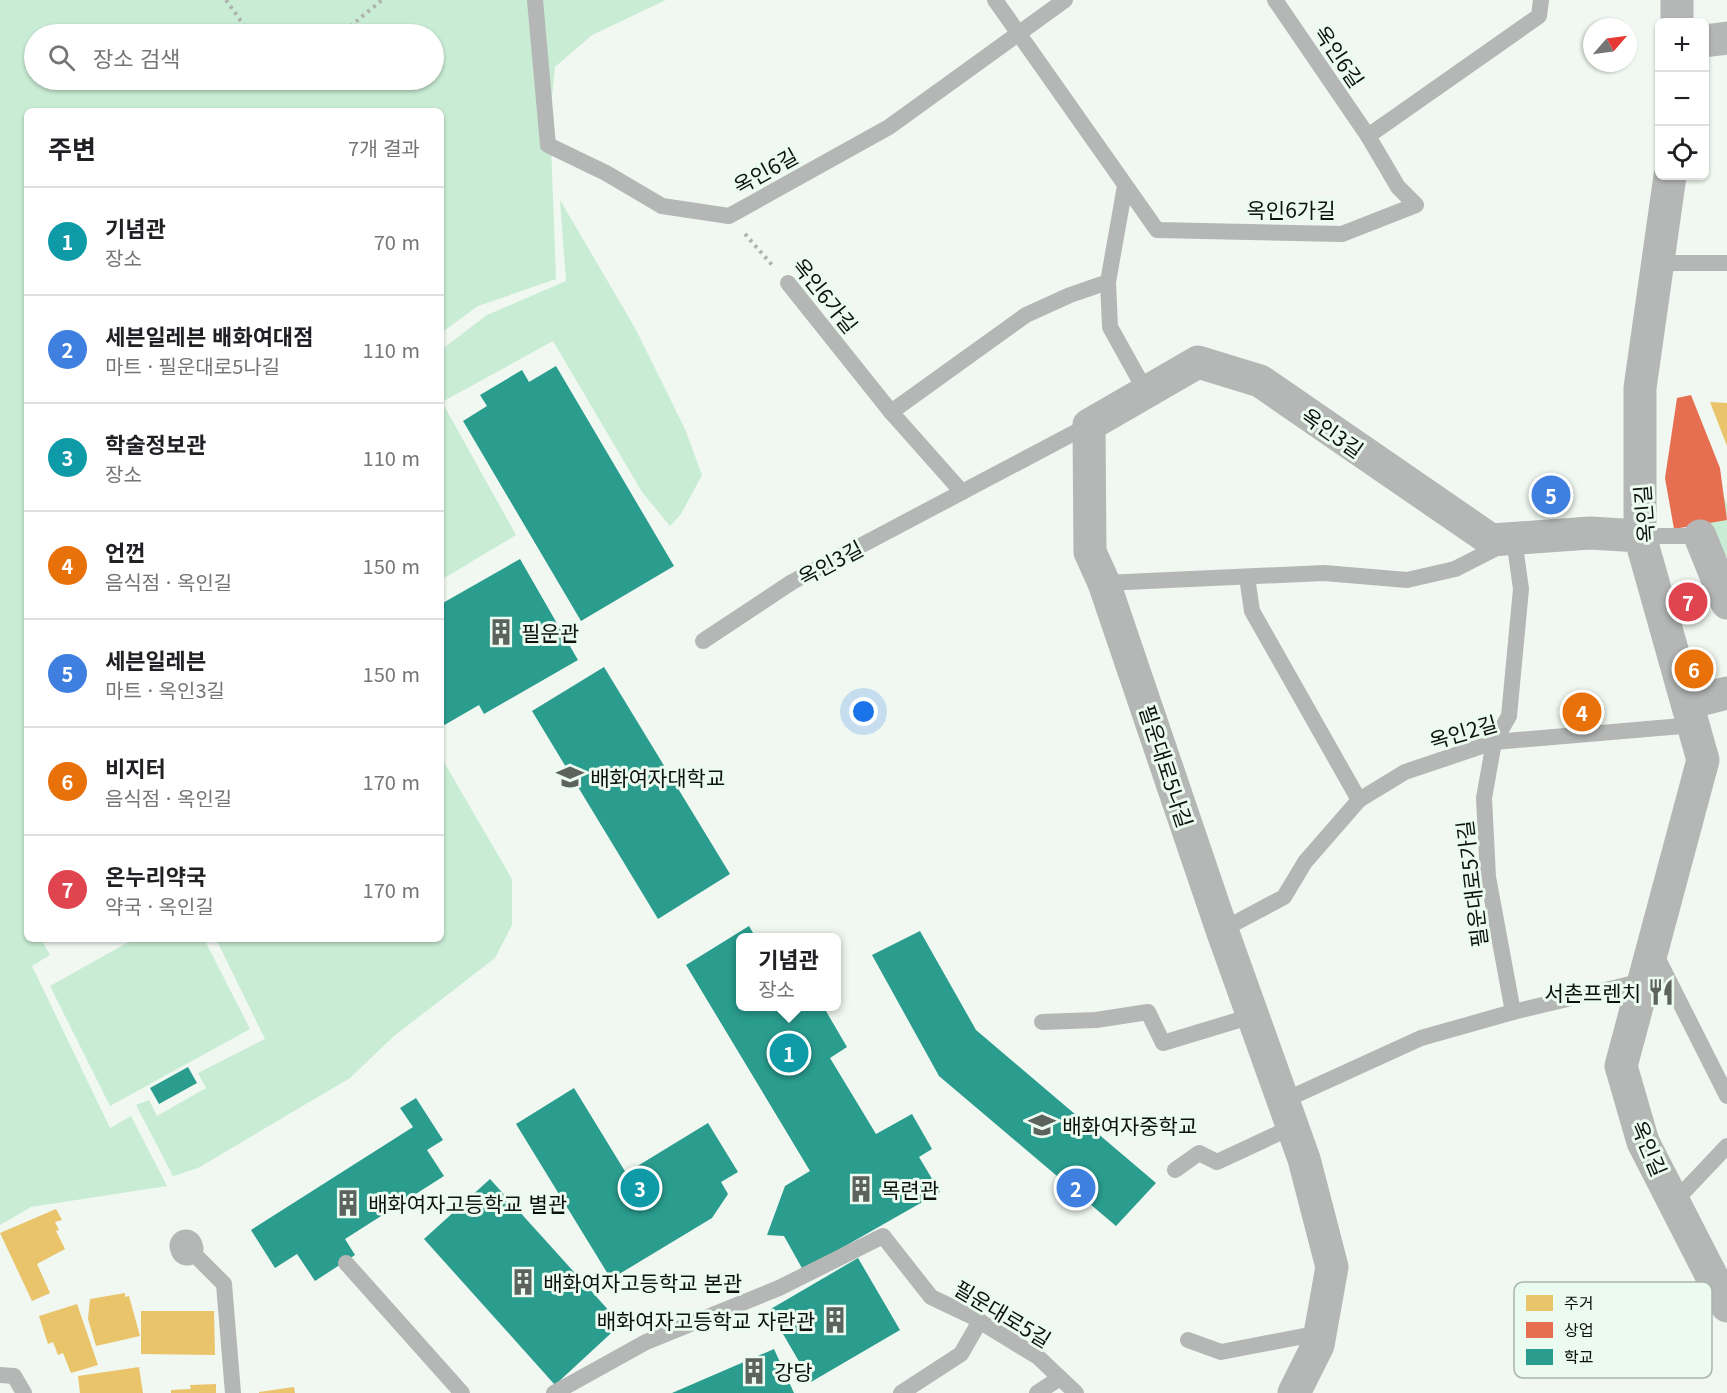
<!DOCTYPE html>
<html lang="ko">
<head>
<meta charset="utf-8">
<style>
  :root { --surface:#fff; --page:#f6f6f6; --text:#202124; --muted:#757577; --line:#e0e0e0; --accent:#0f766e }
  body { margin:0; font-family:Georgia,"Noto Sans KR",serif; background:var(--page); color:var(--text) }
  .controls { position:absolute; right:18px; top:18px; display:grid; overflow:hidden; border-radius:9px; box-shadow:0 2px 4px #0004 }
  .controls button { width:54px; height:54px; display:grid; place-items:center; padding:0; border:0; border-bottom:2px solid var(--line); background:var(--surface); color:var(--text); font:30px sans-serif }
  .compass { position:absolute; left:1583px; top:18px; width:54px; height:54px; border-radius:50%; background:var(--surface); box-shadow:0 2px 4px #0004; rotate:62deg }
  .you { position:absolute; left:864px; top:712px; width:21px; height:21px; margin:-15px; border:4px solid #fff; border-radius:50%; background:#1a73e8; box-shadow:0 0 0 9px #1a73e833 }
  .badge { display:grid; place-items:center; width:39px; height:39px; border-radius:50%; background:var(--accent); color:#fff; font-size:20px; font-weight:700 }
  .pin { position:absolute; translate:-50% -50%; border:3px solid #fff; box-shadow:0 2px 6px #0006 }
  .popup { position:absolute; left:736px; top:933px; width:105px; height:78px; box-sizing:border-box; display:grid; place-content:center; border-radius:9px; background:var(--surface); filter:drop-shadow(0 2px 4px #0005); font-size:20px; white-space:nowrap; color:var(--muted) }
  .popup b { font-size:22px; color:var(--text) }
  .popup::after { content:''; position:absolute; left:50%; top:100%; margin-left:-12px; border:12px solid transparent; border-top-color:var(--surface) }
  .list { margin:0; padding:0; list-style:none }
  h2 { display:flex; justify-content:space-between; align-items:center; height:78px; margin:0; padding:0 24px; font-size:26px }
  h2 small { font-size:20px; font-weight:400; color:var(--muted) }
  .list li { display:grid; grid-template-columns:39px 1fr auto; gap:18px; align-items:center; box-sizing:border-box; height:108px; padding:0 24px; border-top:2px solid var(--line) }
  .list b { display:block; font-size:22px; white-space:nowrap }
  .list p { margin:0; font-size:20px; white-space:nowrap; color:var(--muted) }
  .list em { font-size:20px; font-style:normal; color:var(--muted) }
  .icon { flex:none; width:33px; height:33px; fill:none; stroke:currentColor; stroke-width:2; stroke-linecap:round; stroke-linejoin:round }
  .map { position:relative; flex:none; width:1727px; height:1393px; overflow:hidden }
  .search { position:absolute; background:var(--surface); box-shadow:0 2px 4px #0004; left:24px; top:24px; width:420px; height:66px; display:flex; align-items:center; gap:15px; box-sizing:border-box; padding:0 21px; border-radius:33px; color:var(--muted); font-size:22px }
  .panel { position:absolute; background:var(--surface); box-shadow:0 2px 4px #0004; left:24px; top:108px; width:420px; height:834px; border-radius:9px }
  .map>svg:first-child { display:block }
  .green { fill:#c9ecd4; fill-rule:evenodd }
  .homes { fill:#e9c46a }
  .shops { fill:#e76f51 }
  .schools { fill:#2a9d8f }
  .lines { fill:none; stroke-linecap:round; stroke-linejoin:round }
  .path { stroke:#afb3b0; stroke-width:4; stroke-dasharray:3 4.5; stroke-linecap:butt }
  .lane { stroke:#b4b7b5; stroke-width:16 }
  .street { stroke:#b4b7b5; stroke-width:33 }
  .labels { text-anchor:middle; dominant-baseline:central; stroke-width:6; stroke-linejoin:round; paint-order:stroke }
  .street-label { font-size:21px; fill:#0d120f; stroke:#ecfbf0 }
  .poi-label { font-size:21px; fill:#0d120f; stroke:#ecfbf0; text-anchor:start }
  .key { fill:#ecfbf0; stroke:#a9b5ac; stroke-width:1.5 }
  .key-label { font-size:16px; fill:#0d120f }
</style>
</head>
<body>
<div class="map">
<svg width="1727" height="1393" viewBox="0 0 1727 1393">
  <rect width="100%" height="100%" fill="#f0f8f1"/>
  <!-- green -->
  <g class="green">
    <path d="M0 0H666L592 35 555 67 550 116 556 279 478 306 441 333V111H27V939H41L50 955 32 966 110 1128 131 1116 167 1186 31 1207 0 1225ZM34 34H434V80H34Z"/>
    <path d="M560 200 635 328 685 429 702 475 681 514 670 526 642 492 553 341 442 402 516 535 441 580V350L487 315 566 281Z"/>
    <path d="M1715 476 1727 504V557C1704 532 1709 506 1715 476Z"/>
    <path d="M441 757 512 879V925L495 958 394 1036 350 1078 198 1168 173 1176 136 1105 149 1100 157 1116 206 1088 198 1073 265 1039 216 939H441Z"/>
    <path d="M134 939H204L250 1029 110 1106 50 986Z"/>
  </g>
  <!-- homes -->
  <g class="homes">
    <path d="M1710 402 1727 403V446Z"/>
    <path d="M56 1209 62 1220 55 1222 59 1230 56 1231 65 1249 37 1264 50 1293 32 1301 0 1233Z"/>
    <path d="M125 1293V1297L129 1296 140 1336 96 1346 88 1319 90 1299Z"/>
    <path d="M77 1304 98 1365 71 1373 63 1353 58 1355 53 1342 48 1344 39 1316Z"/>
    <path d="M141 1311H214L215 1355 141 1354Z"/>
    <path d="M139 1367 143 1393H80L78 1376Z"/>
    <path d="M216 1384V1393H171V1390L191 1389 190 1385Z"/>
    <path d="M294 1387 295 1393H259V1392Z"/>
  </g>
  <!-- shops -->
  <path class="shops" d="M1691 395 1720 468 1727 520 1674 529 1665 478 1677 398Z"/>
  <!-- schools -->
  <g class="schools">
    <path d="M556 366 674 566 581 621 463 421 487 406 480 395 522 370 529 382Z"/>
    <path d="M520 559 578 660 484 714 479 705 441 727V604Z"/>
    <path d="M604 667 730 874 658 919 532 711Z"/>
    <path d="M749 926 756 938H741V1006H823L847 1047 830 1058 876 1134 912 1114 932 1149 919 1157 940 1192 803 1270 784 1236 767 1235 785 1186 810 1171 686 965Z"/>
    <path d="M920 931 976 1030 1156 1183 1116 1226 939 1076 872 955Z"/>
    <path d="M188 1067 197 1083 159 1104 150 1088Z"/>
    <path d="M574 1088 626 1173 708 1123 738 1172 721 1182 728 1194 712 1218 611 1279 516 1124Z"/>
    <path d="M416 1098 443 1140 427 1150 444 1176 345 1239 355 1255 315 1281 297 1254 275 1268 251 1230 413 1127 400 1108Z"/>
    <path d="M490 1179 621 1324 555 1385 424 1239Z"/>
    <path d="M858 1258 900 1330 811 1382 769 1310Z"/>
    <path d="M774 1349 794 1393H672Z"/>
  </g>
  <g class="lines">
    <!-- path -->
    <g class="path">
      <path d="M226 0 248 31 263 34"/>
      <path d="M314 34 347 29 382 0"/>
      <path d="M745 234 772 265"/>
    </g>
    <!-- lane -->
    <g class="lane">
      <path d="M535 0 548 145 606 173 662 206 729 216 889 127 1065 0"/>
      <path d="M995 0 1157 230 1342 234 1416 205 1398 187 1368 136 1539 16 1541 0"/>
      <path d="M1275 0 1368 136"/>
      <path d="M1657 263H1727"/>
      <path d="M1108 282 1110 327 1145 390"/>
      <path d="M788 283 891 412 962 492"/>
      <path d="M891 412 1026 315 1070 295 1108 282 1125 186"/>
      <path d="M1640 536H1700L1704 540"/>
      <path d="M1247 577 1252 611 1359 800"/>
      <path d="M1104 583 1324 573 1407 580 1455 569 1514 539 1521 589 1509 716 1494 742 1484 798 1488 877 1513 1012"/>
      <path d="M703 641 792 582 1089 425"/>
      <path d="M1222 930 1284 897 1305 862 1359 800 1405 772 1494 742 1694 725"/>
      <path d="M1654 951 1727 1096"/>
      <path d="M1042 1022 1096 1020 1148 1012 1163 1043 1252 1016"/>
      <path d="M1283 1101 1421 1038 1513 1012 1643 981"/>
      <path d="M1175 1170 1199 1153 1217 1162 1292 1127"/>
      <path d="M1674 1202 1727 1146"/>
      <path d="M186 1246 224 1284 233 1393"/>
      <path d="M346 1263 462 1393"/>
      <path d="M1188 1340 1221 1352 1320 1333"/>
      <path d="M0 1375 14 1376 24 1393"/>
      <path d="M554 1393 646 1342 779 1288 883 1236 931 1297 971 1316 1038 1357 1076 1393"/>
      <path d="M901 1393 961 1354 980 1321"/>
      <path d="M1037 1393 1060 1378"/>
    </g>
    <!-- street -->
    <g class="street">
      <path d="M1677 22V0"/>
      <path d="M1704 41 1727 38"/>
      <path d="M1670 176 1640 388V536L1703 760 1621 1066 1643 1142 1727 1306"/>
      <path d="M1700 536 1727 603"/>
      <path d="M1688 703 1727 693"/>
      <path d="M186 1246 187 1249"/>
      <path d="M1294 1393 1318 1345 1332 1267 1304 1159 1222 930 1104 583 1090 552 1089 425 1198 362 1260 381 1491 540 1590 533 1640 536"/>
    </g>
  </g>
  <!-- icons -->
  <defs>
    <symbol id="building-bare" viewBox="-9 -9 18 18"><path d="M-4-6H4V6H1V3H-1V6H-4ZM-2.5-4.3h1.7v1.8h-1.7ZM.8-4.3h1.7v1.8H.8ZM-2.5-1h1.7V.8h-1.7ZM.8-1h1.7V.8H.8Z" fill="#5c625e" stroke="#ecfbf0" stroke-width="2.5" paint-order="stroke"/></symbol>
    <symbol id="university-bare" viewBox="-9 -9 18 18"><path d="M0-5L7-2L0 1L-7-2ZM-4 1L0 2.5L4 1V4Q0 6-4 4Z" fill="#5c625e" stroke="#ecfbf0" stroke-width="2.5" paint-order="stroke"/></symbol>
    <symbol id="restaurant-bare" viewBox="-9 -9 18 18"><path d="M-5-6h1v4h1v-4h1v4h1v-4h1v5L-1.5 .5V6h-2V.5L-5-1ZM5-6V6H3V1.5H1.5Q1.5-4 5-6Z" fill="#5c625e" stroke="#ecfbf0" stroke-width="2.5" paint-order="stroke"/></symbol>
    <symbol id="school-bare" viewBox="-9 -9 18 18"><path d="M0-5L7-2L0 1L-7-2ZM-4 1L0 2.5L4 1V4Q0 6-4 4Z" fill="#5c625e" stroke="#ecfbf0" stroke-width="2.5" paint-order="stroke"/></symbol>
  </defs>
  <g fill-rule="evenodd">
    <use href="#building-bare" x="482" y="613" width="38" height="38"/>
    <use href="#university-bare" x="551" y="758" width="38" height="38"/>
    <use href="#restaurant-bare" x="1642" y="973" width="38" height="38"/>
    <use href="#school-bare" x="1023" y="1106" width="38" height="38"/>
    <use href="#building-bare" x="842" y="1170" width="38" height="38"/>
    <use href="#building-bare" x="329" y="1184" width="38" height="38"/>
    <use href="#building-bare" x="504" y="1263" width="38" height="38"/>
    <use href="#building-bare" x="816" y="1301" width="38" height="38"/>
    <use href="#building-bare" x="735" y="1352" width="38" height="38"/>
  </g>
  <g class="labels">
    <!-- street labels -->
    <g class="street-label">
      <text transform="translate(1340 56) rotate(56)">옥인6길</text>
      <text transform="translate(765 170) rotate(-29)">옥인6길</text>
      <text x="1291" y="209">옥인6가길</text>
      <text transform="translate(826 295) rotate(51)">옥인6가길</text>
      <text transform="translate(1333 432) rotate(35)">옥인3길</text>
      <text transform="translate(1643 514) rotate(-94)">옥인길</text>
      <text transform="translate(830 562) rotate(-28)">옥인3길</text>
      <text transform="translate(1463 731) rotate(-16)">옥인2길</text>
      <text transform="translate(1167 766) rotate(72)">필운대로5나길</text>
      <text transform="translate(1471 884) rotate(-97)">필운대로5가길</text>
      <text transform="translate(1650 1148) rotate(67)">옥인길</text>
      <text transform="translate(1003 1313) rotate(31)">필운대로5길</text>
    </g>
    <!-- poi labels -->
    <g class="poi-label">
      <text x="521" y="632">필운관</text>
      <text x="590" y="777">배화여자대학교</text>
      <text x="1641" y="992" text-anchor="end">서촌프렌치</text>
      <text x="1062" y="1125">배화여자중학교</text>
      <text x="881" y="1189">목련관</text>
      <text x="368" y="1203">배화여자고등학교 별관</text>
      <text x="543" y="1282">배화여자고등학교 본관</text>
      <text x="815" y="1320" text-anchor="end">배화여자고등학교 자란관</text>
      <text x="774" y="1371">강당</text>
    </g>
  </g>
  <!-- legend -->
  <rect x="1514" y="1282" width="198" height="96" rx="9" class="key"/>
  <rect x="1526" y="1295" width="27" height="16" fill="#e9c46a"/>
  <rect x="1526" y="1322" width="27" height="16" fill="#e76f51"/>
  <rect x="1526" y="1349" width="27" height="16" fill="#2a9d8f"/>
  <g class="key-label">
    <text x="1564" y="1309">주거</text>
    <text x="1564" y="1336">상업</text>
    <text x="1564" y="1363">학교</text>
  </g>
</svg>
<div class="controls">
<button>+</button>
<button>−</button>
<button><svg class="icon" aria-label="locate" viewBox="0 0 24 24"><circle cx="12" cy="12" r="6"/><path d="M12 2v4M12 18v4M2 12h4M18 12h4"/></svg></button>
</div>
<svg class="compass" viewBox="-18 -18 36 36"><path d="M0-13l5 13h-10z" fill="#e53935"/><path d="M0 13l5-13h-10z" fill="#757577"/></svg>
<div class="you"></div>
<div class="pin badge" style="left:789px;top:1053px;background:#0f9aa8">1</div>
<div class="popup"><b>기념관</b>장소</div>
<div class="pin badge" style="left:1076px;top:1188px;background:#3f7fe0">2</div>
<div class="pin badge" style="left:640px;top:1188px;background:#0f9aa8">3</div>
<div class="pin badge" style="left:1582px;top:712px;background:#e8710a">4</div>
<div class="pin badge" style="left:1551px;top:495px;background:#3f7fe0">5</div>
<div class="pin badge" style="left:1694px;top:669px;background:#e8710a">6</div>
<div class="pin badge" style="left:1688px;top:602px;background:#e0444e">7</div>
<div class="search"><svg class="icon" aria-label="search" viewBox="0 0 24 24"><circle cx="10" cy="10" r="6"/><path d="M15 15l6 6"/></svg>장소 검색</div>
<section class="panel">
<h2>주변<small>7개 결과</small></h2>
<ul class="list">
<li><span class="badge" style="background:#0f9aa8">1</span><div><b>기념관</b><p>장소</p></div><em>70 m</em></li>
<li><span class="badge" style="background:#3f7fe0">2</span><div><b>세븐일레븐 배화여대점</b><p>마트 · 필운대로5나길</p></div><em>110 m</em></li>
<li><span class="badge" style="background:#0f9aa8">3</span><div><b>학술정보관</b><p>장소</p></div><em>110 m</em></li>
<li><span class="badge" style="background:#e8710a">4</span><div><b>언껀</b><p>음식점 · 옥인길</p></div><em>150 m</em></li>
<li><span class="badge" style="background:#3f7fe0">5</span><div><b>세븐일레븐</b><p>마트 · 옥인3길</p></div><em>150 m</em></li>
<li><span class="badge" style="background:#e8710a">6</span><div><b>비지터</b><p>음식점 · 옥인길</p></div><em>170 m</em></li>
<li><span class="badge" style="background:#e0444e">7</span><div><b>온누리약국</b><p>약국 · 옥인길</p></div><em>170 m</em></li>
</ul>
</section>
</div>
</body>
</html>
